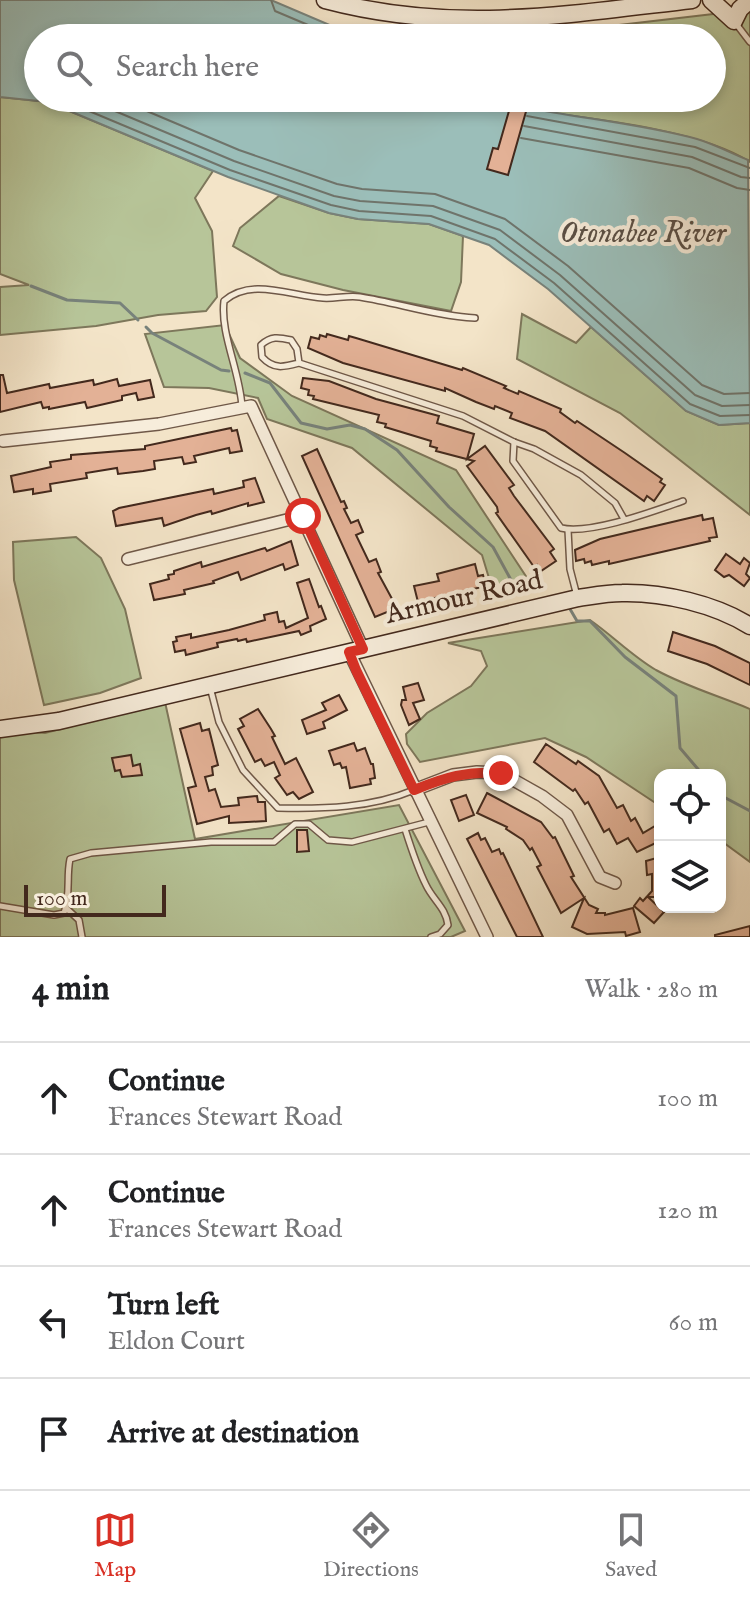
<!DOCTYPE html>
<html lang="en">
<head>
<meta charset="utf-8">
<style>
  :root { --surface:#fff; --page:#f2f2f2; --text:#202124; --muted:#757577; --line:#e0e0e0; --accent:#d93025 }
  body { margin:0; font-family:"IM FELL English",serif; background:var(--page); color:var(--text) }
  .controls { position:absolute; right:24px; bottom:24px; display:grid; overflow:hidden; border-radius:16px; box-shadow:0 4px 12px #0003 }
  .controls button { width:72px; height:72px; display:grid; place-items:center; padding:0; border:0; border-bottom:2px solid var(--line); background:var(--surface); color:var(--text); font:40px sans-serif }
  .scale { position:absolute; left:24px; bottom:20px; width:142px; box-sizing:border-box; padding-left:8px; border:4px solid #43291d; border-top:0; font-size:22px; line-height:28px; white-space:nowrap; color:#43291d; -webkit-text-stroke:6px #f7eddb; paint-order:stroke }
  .stop { position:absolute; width:24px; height:24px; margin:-18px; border:6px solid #d93025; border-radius:50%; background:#fff }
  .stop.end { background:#d93025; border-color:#fff; box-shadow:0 2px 8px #0008 }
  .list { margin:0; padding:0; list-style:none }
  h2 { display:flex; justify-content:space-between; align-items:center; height:104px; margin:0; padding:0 32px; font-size:34px }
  h2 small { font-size:26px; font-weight:400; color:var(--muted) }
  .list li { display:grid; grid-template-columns:52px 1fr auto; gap:24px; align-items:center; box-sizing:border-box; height:112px; padding:0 32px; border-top:2px solid var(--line) }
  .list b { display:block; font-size:30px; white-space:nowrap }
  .list p { margin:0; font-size:26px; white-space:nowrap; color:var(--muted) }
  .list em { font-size:26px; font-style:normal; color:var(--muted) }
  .icon { flex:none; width:44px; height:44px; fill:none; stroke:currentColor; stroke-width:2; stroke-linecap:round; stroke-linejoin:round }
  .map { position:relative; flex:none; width:750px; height:937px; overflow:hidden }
  .search { position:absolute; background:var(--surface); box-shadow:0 4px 12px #0003; left:24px; right:24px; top:24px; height:88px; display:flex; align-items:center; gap:20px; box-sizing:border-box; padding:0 28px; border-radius:44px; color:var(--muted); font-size:30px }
  .sheet { height:552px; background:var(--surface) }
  nav { display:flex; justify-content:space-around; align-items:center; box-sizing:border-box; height:112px; border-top:2px solid var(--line); background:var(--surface); font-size:22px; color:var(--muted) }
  nav a { display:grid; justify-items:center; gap:4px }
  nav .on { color:var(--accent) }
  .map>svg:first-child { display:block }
  .green { fill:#b7c599; stroke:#7d775b; stroke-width:2 }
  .water { fill:#9bbeb9; stroke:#78827b; stroke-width:2 }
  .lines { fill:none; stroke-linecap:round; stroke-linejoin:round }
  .shore { stroke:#6f746b; stroke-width:2 }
  .stream { stroke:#78827b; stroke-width:3 }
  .building { fill:#e3b196; stroke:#43291d; stroke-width:2 }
  .service-casing { stroke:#6f5848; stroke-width:8 }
  .minor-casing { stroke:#6f5848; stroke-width:14 }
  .secondary-casing { stroke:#43291d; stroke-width:19 }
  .service { stroke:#f7eddb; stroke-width:5 }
  .minor { stroke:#f7eddb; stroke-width:11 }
  .secondary { stroke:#f7eddb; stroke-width:16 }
  .route { stroke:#d93025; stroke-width:10 }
  .labels { text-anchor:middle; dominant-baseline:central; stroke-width:8; stroke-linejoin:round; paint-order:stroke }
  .street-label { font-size:28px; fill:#43291d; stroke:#f7eddb }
  .water-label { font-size:30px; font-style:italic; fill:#594e44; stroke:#f7eddb }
</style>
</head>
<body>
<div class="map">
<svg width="750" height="937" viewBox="0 0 750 937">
  <rect width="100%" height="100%" fill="#f3e4c8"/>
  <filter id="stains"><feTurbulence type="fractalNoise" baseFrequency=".0025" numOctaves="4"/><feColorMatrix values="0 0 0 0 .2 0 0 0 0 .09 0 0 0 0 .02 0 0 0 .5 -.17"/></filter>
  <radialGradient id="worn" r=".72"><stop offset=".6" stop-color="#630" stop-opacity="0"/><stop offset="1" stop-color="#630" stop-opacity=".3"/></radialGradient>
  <!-- green -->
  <g class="green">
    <path d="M739 11H750V162C701 130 595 119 536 111L538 98H712V38H550L551 33Z"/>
    <path d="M0 97 48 102 213 171 195 198 212 231 217 297 206 311 158 315 96 326 0 335V287L29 285 0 274Z"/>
    <path d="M279 196 329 213 358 219 429 224 463 236 461 282 451 311 343 290 281 274 233 246 240 228Z"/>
    <path d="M522 314 576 343 591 327 686 411 719 425 750 423V515L620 413 517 359Z"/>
    <path d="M225 325 240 358 292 396 456 470 533 587 495 598 482 555 352 448 267 419 258 398 209 388 164 387 145 334Z"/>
    <path d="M76 537 101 558 125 609 141 678 100 693 44 705 14 580 13 542Z"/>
    <path d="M590 620C613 636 632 656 656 670 685 686 719 696 750 709V862L720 840V775H660V806L586 757 545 738 420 762 407 744 406 734 427 713 471 686 487 666 481 651 448 643Z"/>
    <path d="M165 702 195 839 399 805 465 931 451 937H0V733L19 731 45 733Z"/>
  </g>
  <!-- water -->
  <path class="water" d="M0 0H271L360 38H38V98H485C554 117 627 120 697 139 714 144 731 153 748 160L750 423 719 425 686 411 548 289 489 245 429 224 358 219 329 213 228 177 48 102 0 97Z"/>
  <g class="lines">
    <!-- shore -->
    <g class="shore">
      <path d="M271 0 275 11 339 38"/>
      <path d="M58 98 230 170 331 205 359 211 431 216 495 239 554 283 690 404 720 416 750 415"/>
      <path d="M84 98 234 161 334 196 360 201 433 206 500 230 560 275 695 395 722 406 750 405"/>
      <path d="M116 98 239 150 337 184 362 189 435 194 505 219 568 266 702 385 724 394 750 393"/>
      <path d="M527 116 695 147 750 168"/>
      <path d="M524 126 692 157 741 177 750 178"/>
      <path d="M521 138 689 168 737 188 750 190"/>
    </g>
    <!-- stream -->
    <g class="stream">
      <path d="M712 67 714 65"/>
      <path d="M31 286 67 300 120 303 138 320"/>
      <path d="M146 327 152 333 221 370 229 371"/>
      <path d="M245 373 270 383 301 423 327 429 350 425 365 429 397 450 449 507 493 547 517 591 520 592"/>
      <path d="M570 609 577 621H590L625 657 676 696 680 748 703 775"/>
      <path d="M720 795 750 811"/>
    </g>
  </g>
  <!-- building -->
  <g class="building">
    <path d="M511 104 527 108 508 175 487 169 493 148 498 149Z"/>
    <path d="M327 334 348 340 349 336 356 338 462 370 463 368 506 386 504 388 518 394 519 391 561 409 560 412 575 423 577 421 625 453 662 479 660 482 665 485 654 501 647 496 644 501 545 431 510 418 512 413 495 406 494 409 476 402 445 388V391L343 363 308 348 311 337 319 339 320 335 326 337Z"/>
    <path d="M0 375H3L7 393 49 384 50 388 93 380 94 385 117 379 119 386 150 380 154 397 138 400 136 393 122 396V400L87 408 85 402 49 409V407L43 408 41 402 0 412Z"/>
    <path d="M303 378 329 381 376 399 439 416 437 423 474 434 467 459 485 446 514 485 509 488 514 496 554 549 550 552 556 561 541 571 537 565 534 567 496 513 498 512 497 507 467 466 474 461 436 451 437 448 430 446 431 441 385 427 386 424 377 422 379 415 313 399 314 396 308 395 309 390 301 388Z"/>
    <path d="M231 428 232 431 237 430 242 451 230 453 229 448 194 456 196 462 184 464 182 457 154 461 155 469 143 471 118 474 117 468 86 473 87 478 50 484 51 491 33 494V489L14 492 11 476 51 467 50 462 71 459V455L145 449V446Z"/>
    <path d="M317 449 341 502 344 501 347 508 344 509 351 523 358 520 363 532 356 535 369 562 376 559 381 572 378 573 397 608 375 617 302 456Z"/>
    <path d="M255 478 264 502 248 506V503L212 514 211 511 196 515 164 526 162 518 116 526 113 511 119 508 213 489 214 494 244 487 243 481Z"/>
    <path d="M702 515 703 520 713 518 717 537 709 538 710 541 609 564V561L592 565 591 561 585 563 584 559 576 561 575 550 600 539Z"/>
    <path d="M291 541 298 565 285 570 283 564 241 580 238 572 213 581 214 583 184 590 185 594 154 600 150 584 169 579 168 575 174 574V571L201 562 202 567 265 548 267 551Z"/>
    <path d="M726 554 740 564 744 558 750 563 746 574 750 578 744 586 729 575 724 577 715 570Z"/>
    <path d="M475 564 478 576 483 575 486 586 418 602 414 586 439 581 437 574Z"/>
    <path d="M309 579 319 607 321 606 326 619 310 626 311 631 301 635 299 631 247 642 246 639 238 641 237 639 217 643 218 647 186 655 185 650 175 652 173 642 177 641 176 637 191 634V638L229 630 265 620 264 615 277 612 279 622 284 621 286 628 308 618 297 583Z"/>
    <path d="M673 632 715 646 750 663V685L707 664 668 651Z"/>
    <path d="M418 683 424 700 413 703 420 719 409 725 401 705 402 700H406L403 687Z"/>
    <path d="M339 695 347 710 323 722 325 728 307 734 302 720 326 710 322 703Z"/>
    <path d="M258 709 271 729 275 736 272 737 285 764 296 758 313 792 299 799 293 792 287 795 275 778 280 775 274 762 265 766 261 759 255 762 238 729 244 726 240 719Z"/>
    <path d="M200 723 202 731 209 729 218 765 212 767 213 775 205 777 209 791 215 789 221 807 239 805 238 798 257 796 258 802H265L266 821 229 823V816L197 824 188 788 196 786 180 729Z"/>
    <path d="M354 743 357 751 365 748 371 764H373L375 778 370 779 371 784 350 788 346 767 342 768 340 763 334 765 329 751Z"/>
    <path d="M546 744 576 764 578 761 599 776 617 808 623 805 631 821 635 818 643 833 655 826 660 841 637 852 628 838 617 844 609 829 604 832 588 802 585 804 575 789 573 791 534 762Z"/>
    <path d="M131 755 133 766 140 764 142 775 122 777 120 770 115 771 112 758Z"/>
    <path d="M487 793 541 822 553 838 555 837 574 876 571 877 589 905 598 909 596 913H605V915L633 908 640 932 626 936 625 932 587 934 572 927 584 898 561 913 537 867 541 865 532 848 530 850 523 840 506 829 507 827 477 813Z"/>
    <path d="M466 795 474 815 459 821 451 800Z"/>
    <path d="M297 830H307L309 851 297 852Z"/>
    <path d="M478 833 481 840 485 838 492 852 499 849 501 854 503 853 543 937H517L467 839Z"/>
    <path d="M660 857V897H648L664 912 654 923 634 906 640 898 643 901 652 891V874L647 875 646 861Z"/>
    <path d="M750 926V937H715V935Z"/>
  </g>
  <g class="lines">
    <defs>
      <g id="service">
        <path d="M537 19 538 38"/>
        <path d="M737 25 750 42"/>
        <path d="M525 103 526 98"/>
        <path d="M299 363 297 349 291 340C278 337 271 336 261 345L262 357C274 370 284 367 299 363L463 416 514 442 534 449 581 475 615 503 624 519"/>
        <path d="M242 407C240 371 220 334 224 301 252 277 290 296 323 298 335 299 348 295 360 297 398 303 436 316 475 318"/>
        <path d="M514 442 513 461 561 528C590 535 654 511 683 501"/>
        <path d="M568 530 570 569 577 596"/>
        <path d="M210 687 219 722 243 770 278 808C324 809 371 808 414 790"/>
        <path d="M405 829C411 848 417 867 426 885 433 900 446 908 448 925L440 934 431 937"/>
        <path d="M0 906 54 915 64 913C71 894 66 878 70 859L91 853 211 842H274L295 824H309L328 840 352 842 429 822"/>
        <path d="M66 908 79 920 82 937"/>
      </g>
      <g id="minor">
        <path d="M3 441 159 424 251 406 363 649"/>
        <path d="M128 559 303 516"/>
        <path d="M349 652 487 937"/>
        <path d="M414 790 453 775 477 772 501 773 542 796 567 815 600 877 615 883"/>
      </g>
      <g id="secondary">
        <path d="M325 0C453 34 563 15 692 0"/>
        <path d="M711 0 734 21 740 9 750 0"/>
        <path d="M0 729 59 721 578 598C592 596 607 593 622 593 663 592 715 604 750 626"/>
      </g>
    </defs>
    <!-- service casing -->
    <use href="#service" class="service-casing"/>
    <!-- minor casing -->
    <use href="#minor" class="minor-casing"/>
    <!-- secondary casing -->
    <use href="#secondary" class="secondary-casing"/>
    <!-- service -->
    <use href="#service" class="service"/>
    <!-- minor -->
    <use href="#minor" class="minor"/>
    <!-- secondary -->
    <use href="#secondary" class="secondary"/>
  </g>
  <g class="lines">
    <!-- route -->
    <path class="route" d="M303 516 363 649 349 652 356 670 414 790C446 777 466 771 501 773"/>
  </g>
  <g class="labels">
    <!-- street labels -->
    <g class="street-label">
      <text transform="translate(464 598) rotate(-13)">Armour Road</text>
    </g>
    <!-- water labels -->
    <g class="water-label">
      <text x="643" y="234">Otonabee River</text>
    </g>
  </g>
  <rect width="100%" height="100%" filter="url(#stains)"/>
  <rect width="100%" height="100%" fill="url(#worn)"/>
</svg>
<div class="controls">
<button><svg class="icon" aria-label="locate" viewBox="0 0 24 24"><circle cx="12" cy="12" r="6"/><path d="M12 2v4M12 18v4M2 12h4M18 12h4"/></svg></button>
<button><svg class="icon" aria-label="layers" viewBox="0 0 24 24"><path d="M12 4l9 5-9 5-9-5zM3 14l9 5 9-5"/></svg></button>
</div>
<div class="scale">100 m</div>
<div class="stop" style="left:303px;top:516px"></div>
<div class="stop end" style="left:501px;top:773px"></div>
<div class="search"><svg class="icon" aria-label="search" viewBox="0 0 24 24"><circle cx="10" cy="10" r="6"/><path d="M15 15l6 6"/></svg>Search here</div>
</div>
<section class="sheet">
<h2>4 min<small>Walk · 280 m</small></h2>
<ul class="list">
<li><svg class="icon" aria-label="ahead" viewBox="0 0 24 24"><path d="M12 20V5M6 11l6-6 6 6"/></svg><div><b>Continue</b><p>Frances Stewart Road</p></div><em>100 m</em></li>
<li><svg class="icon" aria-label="ahead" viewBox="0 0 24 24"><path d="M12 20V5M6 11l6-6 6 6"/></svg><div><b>Continue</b><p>Frances Stewart Road</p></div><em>120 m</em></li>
<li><svg class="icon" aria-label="left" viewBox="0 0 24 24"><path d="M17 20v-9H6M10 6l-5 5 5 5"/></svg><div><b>Turn left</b><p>Eldon Court</p></div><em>60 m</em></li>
<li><svg class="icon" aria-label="arrive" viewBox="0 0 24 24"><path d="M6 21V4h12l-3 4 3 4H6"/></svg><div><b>Arrive at destination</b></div></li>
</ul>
</section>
<nav>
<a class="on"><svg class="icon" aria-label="map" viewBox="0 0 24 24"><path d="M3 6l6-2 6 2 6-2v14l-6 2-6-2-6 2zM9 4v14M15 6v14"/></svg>Map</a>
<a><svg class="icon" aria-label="directions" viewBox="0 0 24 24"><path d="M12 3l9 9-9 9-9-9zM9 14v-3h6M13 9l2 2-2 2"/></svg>Directions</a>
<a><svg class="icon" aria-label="saved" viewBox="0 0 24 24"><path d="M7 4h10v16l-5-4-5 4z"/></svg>Saved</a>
</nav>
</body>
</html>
